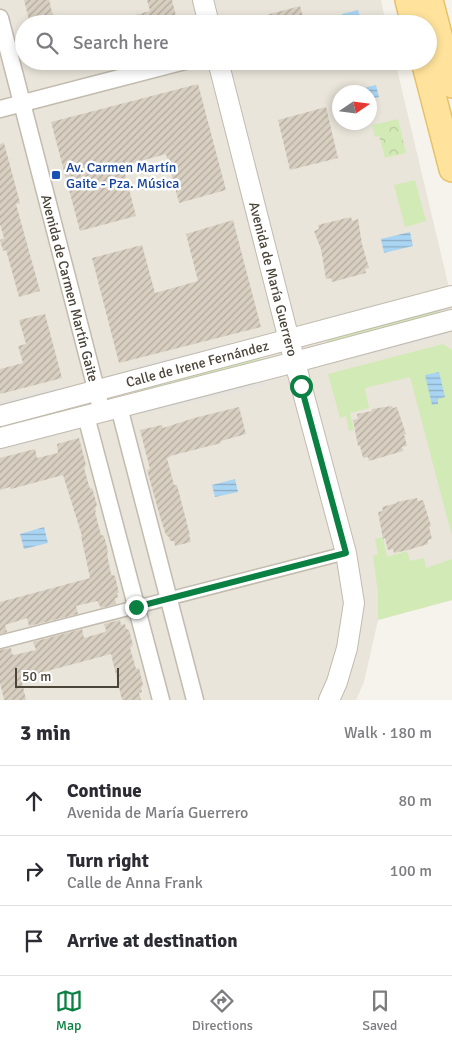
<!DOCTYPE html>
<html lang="en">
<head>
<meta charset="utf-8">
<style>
  :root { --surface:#fff; --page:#f7f7f7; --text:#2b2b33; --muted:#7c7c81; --line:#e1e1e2; --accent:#0b8043 }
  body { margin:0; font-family:Signika,sans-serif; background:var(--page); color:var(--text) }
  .compass { position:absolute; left:332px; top:85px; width:45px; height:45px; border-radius:50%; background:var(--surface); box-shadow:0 2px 8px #0003; rotate:77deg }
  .scale { position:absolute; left:15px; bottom:12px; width:104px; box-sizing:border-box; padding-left:5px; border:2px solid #4b4439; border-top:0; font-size:14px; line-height:18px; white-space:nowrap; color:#4b4439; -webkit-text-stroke:4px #fff; paint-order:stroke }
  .stop { position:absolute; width:15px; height:15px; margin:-11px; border:4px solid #0b8043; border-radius:50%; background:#fff }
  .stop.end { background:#0b8043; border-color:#fff; box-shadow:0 1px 5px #0008 }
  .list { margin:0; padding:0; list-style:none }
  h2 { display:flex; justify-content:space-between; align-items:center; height:65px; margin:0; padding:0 20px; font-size:21px }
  h2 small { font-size:16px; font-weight:400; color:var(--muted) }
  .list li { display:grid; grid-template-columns:32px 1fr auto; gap:15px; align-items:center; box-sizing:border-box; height:70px; padding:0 20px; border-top:1px solid var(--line) }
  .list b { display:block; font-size:19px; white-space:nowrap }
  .list p { margin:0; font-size:16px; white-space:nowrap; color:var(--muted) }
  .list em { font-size:16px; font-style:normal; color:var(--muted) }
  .icon { flex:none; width:28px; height:28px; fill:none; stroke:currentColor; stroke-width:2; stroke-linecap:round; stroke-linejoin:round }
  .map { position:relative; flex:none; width:452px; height:700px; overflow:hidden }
  .search { position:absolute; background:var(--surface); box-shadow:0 2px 8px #0003; left:15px; right:15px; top:15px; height:55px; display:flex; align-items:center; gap:12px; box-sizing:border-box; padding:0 18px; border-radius:28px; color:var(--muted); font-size:19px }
  .sheet { height:275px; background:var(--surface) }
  nav { display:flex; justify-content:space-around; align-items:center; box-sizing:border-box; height:70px; border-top:1px solid var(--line); background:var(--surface); font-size:14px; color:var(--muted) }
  nav a { display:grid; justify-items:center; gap:2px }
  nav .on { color:var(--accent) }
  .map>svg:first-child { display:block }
  .residential { fill:#eae5da; fill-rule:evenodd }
  .green { fill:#d2eab5 }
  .park { fill:url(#park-crowns) }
  .parking { fill:#e5e3e0 }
  .water { fill:url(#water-rules) }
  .building { fill:url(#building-hatch) }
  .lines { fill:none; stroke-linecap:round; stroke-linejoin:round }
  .pedestrian-casing { stroke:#c2bbae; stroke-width:15 }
  .minor-casing { stroke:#c2bbae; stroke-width:19 }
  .tertiary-casing { stroke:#c2bbae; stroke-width:22 }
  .primary-casing { stroke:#e6c16a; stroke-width:28 }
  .pedestrian { stroke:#fff; stroke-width:12 }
  .minor { stroke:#fff; stroke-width:16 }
  .tertiary { stroke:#fff; stroke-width:20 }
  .primary { stroke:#ffe39c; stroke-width:25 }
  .route { stroke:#0b8043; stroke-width:6 }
  .transit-dot { fill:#1a4fb4; stroke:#fff; stroke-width:2 }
  .labels { text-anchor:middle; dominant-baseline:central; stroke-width:5; stroke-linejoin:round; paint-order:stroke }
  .transit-label { font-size:14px; fill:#164399; stroke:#fff; text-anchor:start }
  .street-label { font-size:14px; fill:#4b4439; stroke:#fff }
</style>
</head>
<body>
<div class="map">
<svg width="452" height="700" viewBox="0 0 452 700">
  <defs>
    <pattern id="park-crowns" width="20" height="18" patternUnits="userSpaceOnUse" patternTransform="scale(1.25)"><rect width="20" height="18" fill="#d2eab5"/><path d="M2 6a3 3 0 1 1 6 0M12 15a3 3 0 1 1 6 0" fill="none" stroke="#b6ca9c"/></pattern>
    <pattern id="water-rules" width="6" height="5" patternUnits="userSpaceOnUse" patternTransform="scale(1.25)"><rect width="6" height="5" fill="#a9d4f2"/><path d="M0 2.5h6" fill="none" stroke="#8caec5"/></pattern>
    <pattern id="building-hatch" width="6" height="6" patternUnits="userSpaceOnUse" patternTransform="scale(1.25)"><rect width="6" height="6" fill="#d8cfc1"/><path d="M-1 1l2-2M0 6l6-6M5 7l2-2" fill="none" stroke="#b1aa9e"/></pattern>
  </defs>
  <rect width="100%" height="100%" fill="#f6f3ec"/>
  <!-- residential -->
  <path class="residential" d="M0 0H381L386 24H24V61H395L452 300V600L378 620 364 682 356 700H0ZM340 92H370V122H340Z"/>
  <!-- green -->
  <g class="green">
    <path d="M415 180 426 221 405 227 394 185Z"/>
    <path d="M439 309 440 315 328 344 326 338Z"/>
    <path d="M443 344 452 350V536L410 377 365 388 369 408 350 413 354 430 349 431 346 416 340 418 328 374Z"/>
    <path d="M260 356 262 362 134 395 133 389Z"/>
    <path d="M66 406 67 412 0 430V423Z"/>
    <path d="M383 537 387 557 407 551 410 561 424 558 426 568 452 559V600L378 620V593L373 556 378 554 375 539Z"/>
  </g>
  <!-- park -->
  <path class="park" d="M398 119 406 153 385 158 379 136 375 137 372 125Z"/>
  <!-- parking -->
  <g class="parking">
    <path d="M381 302 383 307 325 324 324 318Z"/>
    <path d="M445 329 446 335 333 364 332 358Z"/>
    <path d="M251 338 253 343 131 375 130 368Z"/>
    <path d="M265 378 267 384 143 414 141 408Z"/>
    <path d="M59 387 61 393 0 408V402Z"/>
    <path d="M69 426 70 432 0 451V445Z"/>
  </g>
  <!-- water -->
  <g class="water">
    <path d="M358 10 362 24H344L342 14Z"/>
    <path d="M376 85 379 97 370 99V92H355V90Z"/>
    <path d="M410 232 413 246 384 253 381 239Z"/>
    <path d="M439 372 445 397 438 399V404L432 405 425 375Z"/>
    <path d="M235 479 238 492 215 497 212 485Z"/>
    <path d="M44 527 48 543 24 549 20 534Z"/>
  </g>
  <!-- building -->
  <g class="building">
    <path d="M24 0H49L55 24H30Z"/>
    <path d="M147 0H172L178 24H117V20L150 11Z"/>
    <path d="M300 6 305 24H247V20Z"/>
    <path d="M198 84 226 190 179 203 166 154 123 166 136 216 80 231 51 122Z"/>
    <path d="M326 107 338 158 290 170 278 120Z"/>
    <path d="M4 143 20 203 16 204 40 291 19 297 6 250 3 251 0 240 4 238 0 224V144Z"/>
    <path d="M351 217 352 221 358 219 362 244 369 268 365 269 366 273 332 282 331 278 326 279 321 249 314 231 319 229 318 225Z"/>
    <path d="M233 220 261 327 119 363 92 258 142 245 155 293 198 281 186 234Z"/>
    <path d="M45 314 62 378 0 394V369L23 363 18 346 26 344 19 320Z"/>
    <path d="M392 406 393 408 397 407 406 434H404L407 446 402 447 403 451 369 461 368 457 363 458 360 446H358L353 420 358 419 357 414 372 411V409Z"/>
    <path d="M239 407 246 434 221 441V443L170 456V457L167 458 174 485H177L190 535H189L191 542 175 546 174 541H170L169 537 166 535 161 520 147 470 150 469 140 430 162 425 163 428 194 418Z"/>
    <path d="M79 438 86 465 84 468 90 489 92 488 97 505 95 508 96 512H95L101 535 104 536 108 551 107 554 111 574 115 576 119 593H117L118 598H115L116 604 101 608 97 601 76 606 78 614 29 626 27 618 5 625 7 632 0 634V602L90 578 81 536H82L63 475 11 489 10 487 0 490V458L35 449 37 458 58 453 57 444Z"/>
    <path d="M417 498 418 501 423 500 431 526 429 527 432 539 428 540V544L408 550 394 553 393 549 388 550 385 538 383 539 378 512 383 511 382 507 397 503V502Z"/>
    <path d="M120 620 121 625 125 624 126 629 129 630 133 645 130 648 136 669 139 668 143 685 141 688 142 692 139 693 141 700H122L111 654 21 678 26 700H4L0 683V650L11 648 12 654 14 655 36 650 33 642 82 629 84 638 105 632 106 630 104 624Z"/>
  </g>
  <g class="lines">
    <defs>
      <path id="pedestrian" d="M0 642 346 553"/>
      <g id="minor">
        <path id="s1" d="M0 18 102 412"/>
        <path d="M0 109 185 61"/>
        <path d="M119 407 195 700"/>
        <path d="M86 416 161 700"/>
      </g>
      <g id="tertiary">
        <path d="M203 0 209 24"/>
        <path id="s2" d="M218 61 289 340 346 553 354 603 347 648 337 682 329 700"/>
        <path id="s3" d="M0 416 452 296"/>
        <path d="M0 438 295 362 452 320"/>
      </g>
      <g id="primary">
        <path d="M408 0 414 24"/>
        <path d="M430 0 452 85"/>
        <path d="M424 61 452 169"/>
      </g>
    </defs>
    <!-- pedestrian casing -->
    <use href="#pedestrian" class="pedestrian-casing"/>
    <!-- minor casing -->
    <use href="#minor" class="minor-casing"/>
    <!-- tertiary casing -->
    <use href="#tertiary" class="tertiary-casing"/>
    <!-- primary casing -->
    <use href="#primary" class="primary-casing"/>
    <!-- pedestrian -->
    <use href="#pedestrian" class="pedestrian"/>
    <!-- minor -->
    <use href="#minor" class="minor"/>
    <!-- tertiary -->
    <use href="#tertiary" class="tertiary"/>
    <!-- primary -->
    <use href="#primary" class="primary"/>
  </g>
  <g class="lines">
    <!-- route -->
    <path class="route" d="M136 607 346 553 301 386"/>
  </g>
  <!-- markers -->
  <rect class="transit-dot" x="51" y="170" width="10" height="10" rx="2.5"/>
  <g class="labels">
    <!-- transit labels -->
    <g class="transit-label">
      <text x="66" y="167">Av. Carmen Martín<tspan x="66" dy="16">Gaite - Pza. Música</tspan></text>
    </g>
    <!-- street labels -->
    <g class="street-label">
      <text stroke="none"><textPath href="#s2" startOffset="225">Avenida de María Guerrero</textPath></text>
      <text stroke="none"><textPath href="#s1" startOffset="279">Avenida de Carmen Martín Gaite</textPath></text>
      <text stroke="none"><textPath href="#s3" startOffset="204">Calle de Irene Fernández</textPath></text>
    </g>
  </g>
</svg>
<svg class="compass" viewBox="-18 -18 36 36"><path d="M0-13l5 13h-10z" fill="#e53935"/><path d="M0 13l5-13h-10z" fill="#7c7c81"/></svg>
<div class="scale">50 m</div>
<div class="stop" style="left:301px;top:386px"></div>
<div class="stop end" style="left:136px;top:607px"></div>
<div class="search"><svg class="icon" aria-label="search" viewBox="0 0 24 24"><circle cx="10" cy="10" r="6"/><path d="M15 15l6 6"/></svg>Search here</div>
</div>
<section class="sheet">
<h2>3 min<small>Walk · 180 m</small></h2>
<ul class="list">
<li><svg class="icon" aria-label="ahead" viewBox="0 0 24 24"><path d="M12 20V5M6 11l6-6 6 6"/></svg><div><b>Continue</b><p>Avenida de María Guerrero</p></div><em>80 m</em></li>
<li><svg class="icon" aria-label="right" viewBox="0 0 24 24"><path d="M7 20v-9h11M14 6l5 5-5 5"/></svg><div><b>Turn right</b><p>Calle de Anna Frank</p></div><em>100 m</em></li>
<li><svg class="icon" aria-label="arrive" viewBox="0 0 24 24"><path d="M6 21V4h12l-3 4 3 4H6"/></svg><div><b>Arrive at destination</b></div></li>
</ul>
</section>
<nav>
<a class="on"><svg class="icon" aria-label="map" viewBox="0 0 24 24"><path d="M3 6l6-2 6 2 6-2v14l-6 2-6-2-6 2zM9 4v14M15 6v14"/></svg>Map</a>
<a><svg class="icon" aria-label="directions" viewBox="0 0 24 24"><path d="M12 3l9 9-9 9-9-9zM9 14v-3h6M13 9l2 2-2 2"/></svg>Directions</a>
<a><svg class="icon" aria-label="saved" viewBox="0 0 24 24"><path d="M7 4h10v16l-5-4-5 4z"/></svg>Saved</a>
</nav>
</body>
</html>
